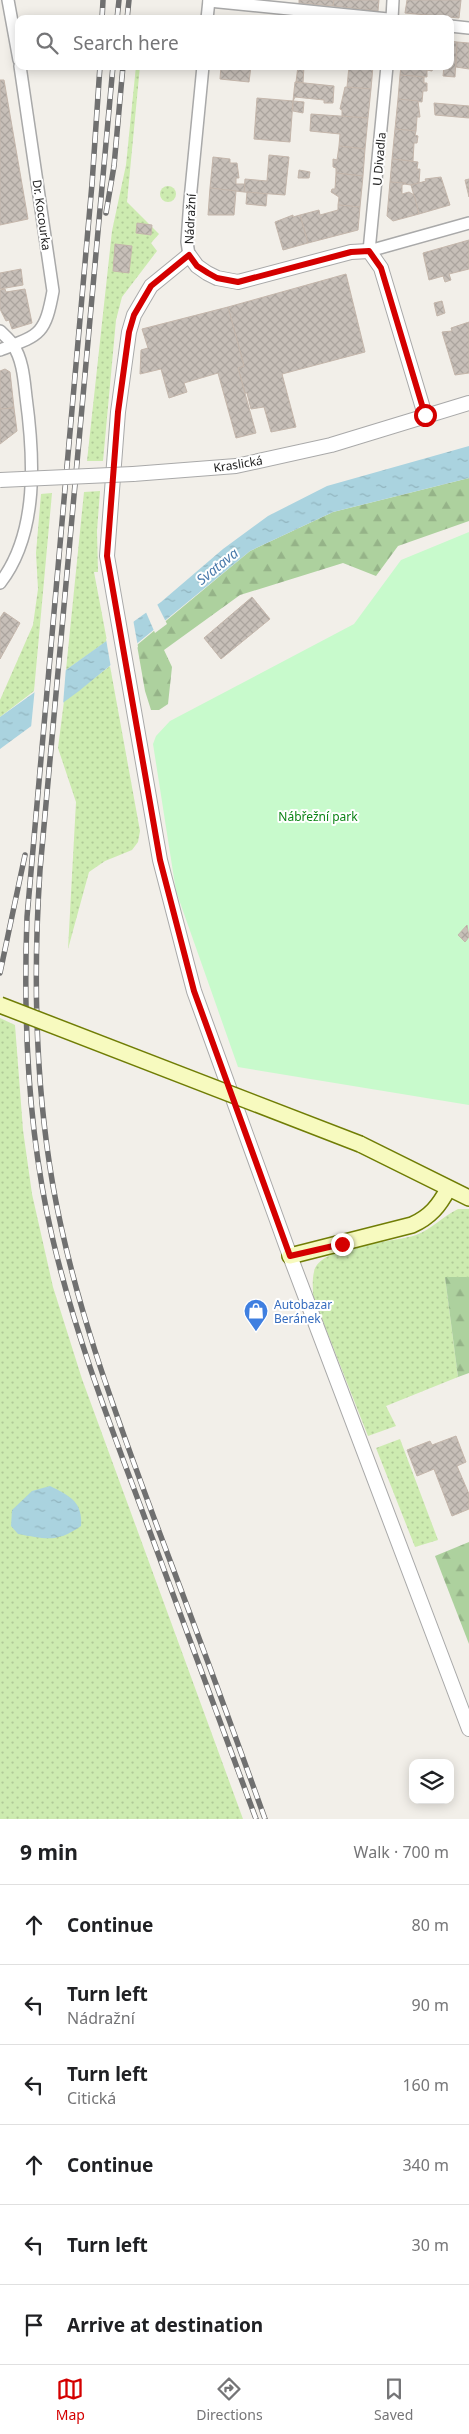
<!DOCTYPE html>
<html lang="en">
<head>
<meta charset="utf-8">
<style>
  :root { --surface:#fff; --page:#f2f2f2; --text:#202124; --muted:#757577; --line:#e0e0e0; --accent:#d40000 }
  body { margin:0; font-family:"Noto Sans",sans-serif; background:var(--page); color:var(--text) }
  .controls { position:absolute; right:15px; bottom:15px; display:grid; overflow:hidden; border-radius:10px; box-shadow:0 2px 12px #0003 }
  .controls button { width:45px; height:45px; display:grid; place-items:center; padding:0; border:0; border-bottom:1px solid var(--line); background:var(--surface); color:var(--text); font:25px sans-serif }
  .stop { position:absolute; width:15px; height:15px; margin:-11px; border:4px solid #d40000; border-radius:50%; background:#fff }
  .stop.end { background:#d40000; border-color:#fff; box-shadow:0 1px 5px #0008 }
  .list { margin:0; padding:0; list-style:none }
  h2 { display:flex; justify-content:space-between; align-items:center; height:65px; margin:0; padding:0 20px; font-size:21px }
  h2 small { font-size:16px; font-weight:400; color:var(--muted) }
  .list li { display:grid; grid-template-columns:32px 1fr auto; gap:15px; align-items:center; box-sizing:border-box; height:80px; padding:0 20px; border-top:1px solid var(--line) }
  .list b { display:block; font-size:19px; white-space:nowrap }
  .list p { margin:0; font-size:16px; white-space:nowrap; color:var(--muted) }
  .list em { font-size:16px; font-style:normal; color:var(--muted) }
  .icon { flex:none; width:28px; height:28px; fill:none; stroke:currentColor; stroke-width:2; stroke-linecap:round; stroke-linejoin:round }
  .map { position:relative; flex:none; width:469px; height:1819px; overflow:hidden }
  .search { position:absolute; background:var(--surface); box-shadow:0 2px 12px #0003; left:15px; right:15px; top:15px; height:55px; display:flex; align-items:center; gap:12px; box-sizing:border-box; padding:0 18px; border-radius:10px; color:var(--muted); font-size:19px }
  .sheet { height:545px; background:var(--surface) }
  nav { display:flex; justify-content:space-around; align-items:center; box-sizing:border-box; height:70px; border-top:1px solid var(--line); background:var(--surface); font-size:14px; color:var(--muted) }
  nav a { display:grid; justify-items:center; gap:2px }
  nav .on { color:var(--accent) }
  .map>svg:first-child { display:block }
  .grass { fill:url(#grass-dots) }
  .forest { fill:url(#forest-firs) }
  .park { fill:#c8facc }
  .water { fill:url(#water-ripples) }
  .pier { fill:#f2efe9 }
  .building { fill:url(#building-cross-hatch); stroke:#c4b6ab }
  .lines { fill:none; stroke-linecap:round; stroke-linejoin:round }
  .minor-casing { stroke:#a9a9a9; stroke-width:14 }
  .tertiary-casing { stroke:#a9a9a9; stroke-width:16 }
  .secondary-casing { stroke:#707d05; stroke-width:18 }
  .minor { stroke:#fff; stroke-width:11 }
  .tertiary { stroke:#fff; stroke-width:14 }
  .secondary { stroke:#f7fabf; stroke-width:15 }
  .rail-casing { stroke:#707070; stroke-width:5.5 }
  .rail { stroke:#fff; stroke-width:4; stroke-dasharray:11; stroke-linecap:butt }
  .tertiary-bridge-casing { stroke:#a9a9a9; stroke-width:16; stroke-linecap:butt }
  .secondary-bridge-casing { stroke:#707d05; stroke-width:18; stroke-linecap:butt }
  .tertiary-bridge { stroke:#fff; stroke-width:14 }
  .secondary-bridge { stroke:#f7fabf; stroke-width:15 }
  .route { stroke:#d40000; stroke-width:6 }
  .labels { text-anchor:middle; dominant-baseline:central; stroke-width:4; stroke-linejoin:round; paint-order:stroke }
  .street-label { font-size:12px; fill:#222; stroke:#fff }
  .park-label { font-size:12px; fill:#0c8416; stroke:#fff }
  .shop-label { font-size:12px; fill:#366cbe; stroke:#fff; text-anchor:start }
  .water-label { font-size:14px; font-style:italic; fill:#4a7aab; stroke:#fff }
</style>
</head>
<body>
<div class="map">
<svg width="469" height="1819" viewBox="0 0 469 1819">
  <defs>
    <pattern id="grass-dots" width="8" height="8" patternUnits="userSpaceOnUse" patternTransform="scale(1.25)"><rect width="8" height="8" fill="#cdebb0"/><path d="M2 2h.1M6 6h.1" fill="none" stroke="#b0c997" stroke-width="1.8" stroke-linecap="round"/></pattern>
    <pattern id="forest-firs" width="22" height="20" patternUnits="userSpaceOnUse" patternTransform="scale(1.25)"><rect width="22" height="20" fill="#add19e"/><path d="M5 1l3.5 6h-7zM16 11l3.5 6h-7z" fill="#95b388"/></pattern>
    <pattern id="water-ripples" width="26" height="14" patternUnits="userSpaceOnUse" patternTransform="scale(1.25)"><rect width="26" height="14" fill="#aad3df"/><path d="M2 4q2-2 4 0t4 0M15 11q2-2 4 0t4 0" fill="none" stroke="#92b5bf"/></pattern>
    <pattern id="building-cross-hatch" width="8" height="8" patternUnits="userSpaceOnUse" patternTransform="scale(1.25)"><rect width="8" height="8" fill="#c7bfb8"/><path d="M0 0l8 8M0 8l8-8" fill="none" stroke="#aba49e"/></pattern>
  </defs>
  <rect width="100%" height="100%" fill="#f2efe9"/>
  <!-- grass -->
  <g class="grass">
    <path d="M136 66H140L127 202 159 234 151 243 157 251 122 297 116 320 103 461H87L112 231 126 165Z"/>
    <circle cx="168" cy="194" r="8"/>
    <path d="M100 491 97 531 98 572H94L107 641 66 670 84 492Z"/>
    <path d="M52 493 34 691 0 717V700L33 625 38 589 36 553 41 494Z"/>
    <path d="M110 666 140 831 138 842 132 850 105 861 89 872 68 949 76 802 58 748 64 701Z"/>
    <path d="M0 1018 15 1025 23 1130 32 1194 53 1287 82 1379 243 1819H0Z"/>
    <path d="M458 1209H469V1277H445L458 1377 386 1406 396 1426 368 1436 313 1296C313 1288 312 1280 314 1272 319 1245 393 1243 416 1235 432 1229 443 1216 458 1209Z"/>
    <path d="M400 1439 438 1540 415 1547 376 1448Z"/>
  </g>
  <!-- forest -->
  <g class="forest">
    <path d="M469 478V521L398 546 376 576 343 563 240 595 164 650 172 667 168 704 159 710H151L145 691 137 645 250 551 333 512Z"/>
    <path d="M445 1277H469V1373L458 1377Z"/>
    <path d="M469 1542V1644L435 1556Z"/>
  </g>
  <!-- park -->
  <path class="park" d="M469 532V1105L238 1067 176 891 153 744 156 736 170 721 354 624 401 560Z"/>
  <!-- water -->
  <g class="water">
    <path d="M469 446V478L333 512 250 551 79 691 0 749V717L161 602 223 549 268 516 327 486Z"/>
    <path d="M50 1486C70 1496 83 1502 81 1526 57 1543 46 1539 18 1534L11 1526 12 1510 32 1491Z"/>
  </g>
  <!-- pier -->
  <g class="pier">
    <path d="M156 602 167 624 155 633 145 610Z"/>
    <path d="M133 619 138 647 111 668 106 639Z"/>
    <path d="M66 667 63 705 31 728 35 687Z"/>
  </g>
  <!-- building -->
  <g class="building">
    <path d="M299 0H334L333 6 299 3Z"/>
    <path d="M334 0H379L378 11 333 6Z"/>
    <path d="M407 0H461L459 18 405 13Z"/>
    <path d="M450 41 457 42 455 77 443 76 444 66H450Z"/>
    <path d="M457 42 469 43V69L456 67Z"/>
    <path d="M221 66H251L249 82 220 79Z"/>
    <path d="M298 66H304L303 83 296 82Z"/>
    <path d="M349 66H373L371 89 347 87Z"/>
    <path d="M401 66H434L432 71 427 70V77L400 75Z"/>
    <path d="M400 75 424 77V83H427V91H423L422 102 398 99Z"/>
    <path d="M0 80H4L28 219 0 225Z"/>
    <path d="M295 82 334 86 333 103H324V100L295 97 293 101Z"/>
    <path d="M345 87 371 89 368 118 342 116V110L340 109Z"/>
    <path d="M257 98 293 101 290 142 254 139Z"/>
    <path d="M398 99 418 101 420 117H417L416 131 395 129Z"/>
    <path d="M293 101 304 102 303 113 293 111Z"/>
    <path d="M434 103 469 106V118L435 115Z"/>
    <path d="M311 114 368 118 365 149 339 146 340 134 310 131Z"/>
    <path d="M395 129 416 131 415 135 418 136 417 143H414L413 161 392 159Z"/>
    <path d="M339 146 365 149 363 176 336 173V168L333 167V159L337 160Z"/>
    <path d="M269 155 289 157 285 195 244 192 245 179 267 181Z"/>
    <path d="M213 157 230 159V163H237L239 178H236V184H245L244 192 210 188Z"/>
    <path d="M392 159 418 162 417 169H420L419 183 411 185 390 182Z"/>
    <path d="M299 170 310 172 309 178H298Z"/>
    <path d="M336 173 363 176 360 207 338 205 339 197 331 192 332 189H335Z"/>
    <path d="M441 177 450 205 419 214 411 185 426 181 425 179Z"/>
    <path d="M469 179V197L465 180Z"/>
    <path d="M390 182 406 183 402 185V194L409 192 414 195 419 214 393 221 387 216Z"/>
    <path d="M210 188 236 191 234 215H208Z"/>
    <path d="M247 192 267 194 266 206 246 204Z"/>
    <path d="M338 205 360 207 358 230 308 243 300 215 319 210 320 215 338 210Z"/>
    <path d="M293 215V217L300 215 308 243 283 250 275 222Z"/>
    <path d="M137 223 152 225 151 235 136 233Z"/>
    <path d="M469 240V269L449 274 451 280 445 282 443 276 429 280 423 253Z"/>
    <path d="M115 244 132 246 129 273 113 271Z"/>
    <path d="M21 269 23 285 0 289V273Z"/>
    <path d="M346 274 365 352 282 374 296 427 271 432 264 407 251 409 247 393H245L238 368 244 366 228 307Z"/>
    <path d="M5 289 6 292 25 289 32 323 12 329 9 320 6 321 0 309V290Z"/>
    <path d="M442 301 445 313 437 316 434 303Z"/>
    <path d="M228 307 244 366 238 368 256 433 236 438 218 373 184 383 187 392 169 398 161 369 140 374 141 350 148 348 142 329Z"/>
    <path d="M469 322V373L455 375 442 332 452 331 451 328Z"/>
    <path d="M5 369 10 372 14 408 0 409V371Z"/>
    <path d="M14 408 17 431 0 444V409Z"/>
    <path d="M252 597 270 619 221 659 204 638Z"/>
    <path d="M4 612 20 623 0 659V618Z"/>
    <path d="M467 925 469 937 465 942 458 935Z"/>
    <path d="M456 1436 466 1462 457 1466 469 1494V1509L452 1516 434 1469 417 1476 407 1450 430 1441 432 1445Z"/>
  </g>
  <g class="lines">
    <defs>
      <g id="minor">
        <path d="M8 0 19 60"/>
        <path d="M209 1 388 19"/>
        <path d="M207 19 209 0"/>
        <path d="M392 19 393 0"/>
        <path d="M450 26 469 28"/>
        <path d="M387 66 369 251 469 223"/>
        <path d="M189 255 187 242 190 200 203 66"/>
        <path d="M0 331C4 335 10 340 13 345 23 360 24 380 26 397 34 456 39 533 0 583"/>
        <path d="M0 350C40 335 45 335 53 291L20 66"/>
      </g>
      <g id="tertiary">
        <path d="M425 415 381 268 369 251 351 252 238 282 217 278 207 273 197 266 189 255 151 286 134 315 129 332 118 412 107 556 160 860 194 991 290 1256 469 1729"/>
        <path d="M133 474 236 466 331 445 469 403"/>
      </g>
      <g id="secondary">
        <path d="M360 1144 469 1198"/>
        <path d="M290 1256 412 1225C430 1217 439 1206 448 1189"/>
      </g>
    </defs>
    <!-- minor casing -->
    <use href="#minor" class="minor-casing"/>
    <!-- tertiary casing -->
    <use href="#tertiary" class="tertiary-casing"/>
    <!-- secondary casing -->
    <use href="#secondary" class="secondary-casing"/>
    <!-- minor -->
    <use href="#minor" class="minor"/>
    <!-- tertiary -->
    <use href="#tertiary" class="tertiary"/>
    <!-- secondary -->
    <use href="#secondary" class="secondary"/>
    <defs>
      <g id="rail">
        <path d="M102 19 103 0"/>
        <path d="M117 19 119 0"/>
        <path d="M127 19 129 0"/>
        <path d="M100 66 92 184 27 917C23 1023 28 1132 52 1236 74 1331 109 1422 143 1513 181 1615 218 1717 256 1819"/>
        <path d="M113 66 40 870C33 976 35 1082 53 1186 74 1304 116 1415 157 1526 194 1624 230 1721 265 1819"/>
        <path d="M106 213 114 166 123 66"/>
        <path d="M0 973 25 855"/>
      </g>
    </defs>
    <!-- rail casing -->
    <use href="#rail" class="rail-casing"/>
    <!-- rail -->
    <use href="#rail" class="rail"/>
    <defs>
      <path id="tertiary-bridge" d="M0 480 133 474"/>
      <path id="secondary-bridge" d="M0 1005 360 1144"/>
    </defs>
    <!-- tertiary-bridge casing -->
    <use href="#tertiary-bridge" class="tertiary-bridge-casing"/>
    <!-- secondary-bridge casing -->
    <use href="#secondary-bridge" class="secondary-bridge-casing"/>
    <!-- tertiary-bridge -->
    <use href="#tertiary-bridge" class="tertiary-bridge"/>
    <!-- secondary-bridge -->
    <use href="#secondary-bridge" class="secondary-bridge"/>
  </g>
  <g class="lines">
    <!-- route -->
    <path class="route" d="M342 1244 290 1256 194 991 160 860 107 556 118 412 129 332 134 315 151 286 189 255 197 266 208 273 217 278 238 282 351 252 369 251 381 268 425 415"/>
  </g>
  <!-- icons -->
  <defs>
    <symbol id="shop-pin" viewBox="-11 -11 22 30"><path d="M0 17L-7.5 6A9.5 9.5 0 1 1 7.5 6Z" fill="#3f7fe0" stroke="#fff"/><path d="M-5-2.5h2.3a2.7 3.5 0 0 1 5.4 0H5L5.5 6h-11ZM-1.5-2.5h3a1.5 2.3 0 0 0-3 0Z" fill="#fff"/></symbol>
  </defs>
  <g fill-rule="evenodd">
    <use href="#shop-pin" x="242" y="1297" width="28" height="38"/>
  </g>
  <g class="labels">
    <!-- street labels -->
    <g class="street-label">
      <text transform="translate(379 159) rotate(-85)">U Divadla</text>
      <text transform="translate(42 215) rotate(82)">Dr. Kocourka</text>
      <text transform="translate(190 219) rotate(-87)">Nádražní</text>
      <text transform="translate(238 464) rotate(-9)">Kraslická</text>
    </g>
    <!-- park labels -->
    <g class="park-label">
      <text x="318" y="816">Nábřežní park</text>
    </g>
    <!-- shop labels -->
    <g class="shop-label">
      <text x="274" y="1304">Autobazar<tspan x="274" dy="14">Beránek</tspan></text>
    </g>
    <!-- water labels -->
    <g class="water-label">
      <text transform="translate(217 566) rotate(-39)">Svatava</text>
    </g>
  </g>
</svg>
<div class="controls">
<button><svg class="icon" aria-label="layers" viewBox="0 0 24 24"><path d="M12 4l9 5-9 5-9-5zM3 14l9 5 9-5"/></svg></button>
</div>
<div class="stop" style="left:425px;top:415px"></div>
<div class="stop end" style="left:342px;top:1244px"></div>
<div class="search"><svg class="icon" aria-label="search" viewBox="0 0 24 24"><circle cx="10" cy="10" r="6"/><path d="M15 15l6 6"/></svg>Search here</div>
</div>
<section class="sheet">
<h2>9 min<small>Walk · 700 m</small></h2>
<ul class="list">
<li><svg class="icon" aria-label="ahead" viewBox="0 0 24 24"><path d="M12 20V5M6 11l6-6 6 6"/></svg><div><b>Continue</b></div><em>80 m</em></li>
<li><svg class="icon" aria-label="left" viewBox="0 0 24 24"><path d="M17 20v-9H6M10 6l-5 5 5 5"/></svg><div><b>Turn left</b><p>Nádražní</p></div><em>90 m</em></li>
<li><svg class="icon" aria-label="left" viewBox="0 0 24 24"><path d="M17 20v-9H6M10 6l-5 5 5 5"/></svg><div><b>Turn left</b><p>Citická</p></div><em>160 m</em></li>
<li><svg class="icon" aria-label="ahead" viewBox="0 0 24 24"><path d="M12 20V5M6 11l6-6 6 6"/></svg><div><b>Continue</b></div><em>340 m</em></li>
<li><svg class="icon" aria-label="left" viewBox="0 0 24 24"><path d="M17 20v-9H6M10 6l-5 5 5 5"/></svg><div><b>Turn left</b></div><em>30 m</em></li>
<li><svg class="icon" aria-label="arrive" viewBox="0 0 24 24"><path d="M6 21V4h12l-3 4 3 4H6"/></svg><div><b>Arrive at destination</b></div></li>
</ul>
</section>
<nav>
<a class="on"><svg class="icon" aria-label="map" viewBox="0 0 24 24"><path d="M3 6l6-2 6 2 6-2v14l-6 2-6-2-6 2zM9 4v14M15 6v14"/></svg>Map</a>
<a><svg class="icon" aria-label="directions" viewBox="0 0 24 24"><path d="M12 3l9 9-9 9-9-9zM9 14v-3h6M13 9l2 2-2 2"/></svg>Directions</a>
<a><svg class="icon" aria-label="saved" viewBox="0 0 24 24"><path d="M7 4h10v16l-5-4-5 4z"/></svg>Saved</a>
</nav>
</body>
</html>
